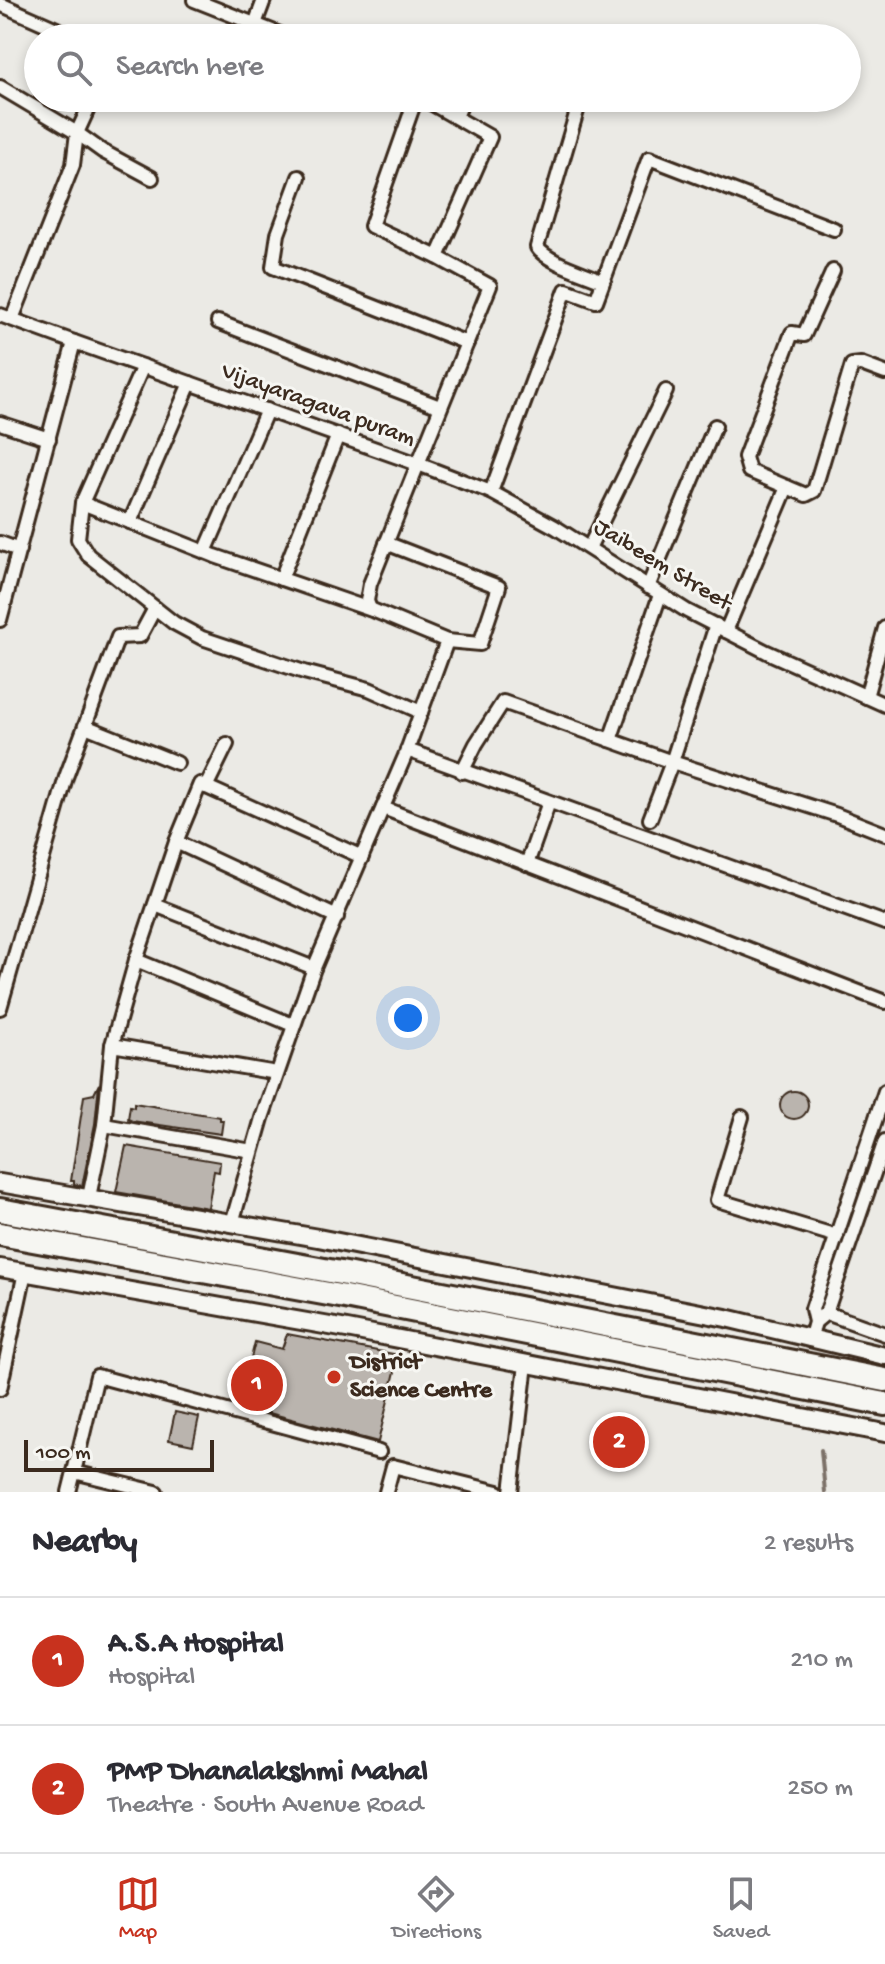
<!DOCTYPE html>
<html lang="en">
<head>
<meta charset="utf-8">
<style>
  :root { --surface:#fff; --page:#f7f7f7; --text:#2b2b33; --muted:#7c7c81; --line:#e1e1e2; --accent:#c8321e }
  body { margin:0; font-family:"Gochi Hand",sans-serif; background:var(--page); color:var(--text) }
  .scale { position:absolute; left:24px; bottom:20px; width:190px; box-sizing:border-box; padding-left:8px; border:4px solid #3b2a1e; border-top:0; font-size:22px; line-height:28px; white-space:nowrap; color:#3b2a1e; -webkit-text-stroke:6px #f6f6f2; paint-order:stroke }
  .you { position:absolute; left:408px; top:1018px; width:28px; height:28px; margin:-20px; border:6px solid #fff; border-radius:50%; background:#1a73e8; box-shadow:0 0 0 12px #1a73e833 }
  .badge { display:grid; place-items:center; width:52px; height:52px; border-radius:50%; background:var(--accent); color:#fff; font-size:26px; font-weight:700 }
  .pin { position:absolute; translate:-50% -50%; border:4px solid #fff; box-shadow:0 2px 8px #0006 }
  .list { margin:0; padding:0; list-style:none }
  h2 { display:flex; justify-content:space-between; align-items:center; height:104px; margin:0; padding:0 32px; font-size:34px }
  h2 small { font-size:26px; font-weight:400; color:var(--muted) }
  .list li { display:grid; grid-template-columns:52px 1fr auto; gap:24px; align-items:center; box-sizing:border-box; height:128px; padding:0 32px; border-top:2px solid var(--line) }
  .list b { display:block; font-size:30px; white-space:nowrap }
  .list p { margin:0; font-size:26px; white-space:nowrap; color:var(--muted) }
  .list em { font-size:26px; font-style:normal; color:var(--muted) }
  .icon { flex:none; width:44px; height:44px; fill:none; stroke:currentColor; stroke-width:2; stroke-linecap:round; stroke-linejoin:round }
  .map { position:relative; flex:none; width:885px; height:1492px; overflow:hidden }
  .search { position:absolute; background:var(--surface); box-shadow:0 4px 12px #0003; left:24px; right:24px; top:24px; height:88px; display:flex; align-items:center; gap:20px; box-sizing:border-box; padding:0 28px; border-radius:44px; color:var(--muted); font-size:30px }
  .sheet { height:360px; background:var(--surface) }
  nav { display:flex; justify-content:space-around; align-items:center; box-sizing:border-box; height:112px; border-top:2px solid var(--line); background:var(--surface); font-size:22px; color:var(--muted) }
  nav a { display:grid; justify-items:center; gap:4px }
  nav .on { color:var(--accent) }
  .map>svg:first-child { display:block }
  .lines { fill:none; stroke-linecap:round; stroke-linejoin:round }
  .stream { stroke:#7c7167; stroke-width:4 }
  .building { fill:#bab4ae; stroke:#3b2a1e; stroke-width:2 }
  .street-casing { stroke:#3b2a1e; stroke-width:18 }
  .secondary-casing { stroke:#3b2a1e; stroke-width:22 }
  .highway-casing { stroke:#3b2a1e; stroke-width:28 }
  .street { stroke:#f6f6f2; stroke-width:12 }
  .secondary { stroke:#f6f6f2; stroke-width:16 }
  .highway { stroke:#f6f6f2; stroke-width:22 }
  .poi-dot { fill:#c8321e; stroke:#f6f6f2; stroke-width:3 }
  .labels { text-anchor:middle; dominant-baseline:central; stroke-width:6; stroke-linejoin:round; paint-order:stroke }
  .street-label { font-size:24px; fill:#3b2a1e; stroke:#f6f6f2 }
  .poi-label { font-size:24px; font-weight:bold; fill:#3b2a1e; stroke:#f6f6f2; text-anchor:start }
</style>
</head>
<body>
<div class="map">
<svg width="885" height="1492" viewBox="0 0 885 1492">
  <rect width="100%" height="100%" fill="#ebeae5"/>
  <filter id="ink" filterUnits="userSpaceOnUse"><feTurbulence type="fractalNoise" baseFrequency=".0125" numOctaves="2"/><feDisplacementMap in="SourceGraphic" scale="16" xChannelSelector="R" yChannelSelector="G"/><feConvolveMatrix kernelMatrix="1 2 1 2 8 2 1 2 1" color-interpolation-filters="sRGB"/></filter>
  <g filter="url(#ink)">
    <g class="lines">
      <!-- stream -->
      <path class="stream" d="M821 1450 825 1492"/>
    </g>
    <!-- building -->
    <g class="building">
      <path d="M99 1084 95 1124 82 1186 74 1184V1181H71L84 1096 94 1094Z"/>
      <circle cx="794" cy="1105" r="14"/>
      <path d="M134 1103 220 1117V1120H223L221 1134 132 1121 128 1119 130 1106 134 1107Z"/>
      <path d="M126 1146 220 1162 219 1172 214 1171 208 1208 116 1192Z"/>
      <path d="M287 1334 399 1355 378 1442 239 1405 255 1342 282 1349Z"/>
      <path d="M175 1412 199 1417 193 1445 169 1440Z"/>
    </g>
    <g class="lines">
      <defs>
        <g id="street">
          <path d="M194 0 290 38"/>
          <path d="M0 4 77 38"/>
          <path d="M255 24 264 0"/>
          <path d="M487 38 489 34"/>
          <path d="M0 87 77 133 73 165 12 319"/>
          <path d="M93 98 77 133 102 151 152 178"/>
          <path d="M416 98 371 226 437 257"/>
          <path d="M422 98 490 137 437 257 490 286 418 464 491 492 555 527 687 611 767 652 885 705"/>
          <path d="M577 111 537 247C546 262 585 273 603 281"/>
          <path d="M456 117 464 98"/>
          <path d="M299 177 278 234 273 267 467 343"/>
          <path d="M833 271 804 335 792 333 745 457 749 471 806 495 814 491 852 365 861 364 885 373"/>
          <path d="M0 315 74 342"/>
          <path d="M218 322 440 407"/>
          <path d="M0 423 49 439"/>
          <path d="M491 492 566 290 596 301 649 158 834 229"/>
          <path d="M82 503 143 366"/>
          <path d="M130 522 190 383"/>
          <path d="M0 543 19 550"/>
          <path d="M386 543 499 587 480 644 447 641"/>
          <path d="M589 548 666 391"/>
          <path d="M205 552 267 410"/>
          <path d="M281 579 338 435"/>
          <path d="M648 587 715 426"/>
          <path d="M372 610 215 556 82 503 78 539 88 555 174 623 202 638 304 672 369 689 421 712"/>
          <path d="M0 620 74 342 418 464 370 584 367 601 370 609 447 641 405 756 314 968 155 905"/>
          <path d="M716 625 672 762 837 815 885 834"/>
          <path d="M726 631 787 487"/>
          <path d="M866 697 885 628"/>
          <path d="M85 726 177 763"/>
          <path d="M407 750 885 923"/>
          <path d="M462 772 476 744 503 702 610 740"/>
          <path d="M206 787 227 744"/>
          <path d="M383 808 885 1002"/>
          <path d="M650 819 672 762 610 740 660 595"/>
          <path d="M176 842 136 960 293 1025"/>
          <path d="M527 864 549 802"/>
          <path d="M337 917 176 842 200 784 362 857"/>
          <path d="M0 1008 66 777 118 637 140 636 155 608"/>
          <path d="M112 1045 136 960"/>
          <path d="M742 1117 717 1200 837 1236"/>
          <path d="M104 1125 252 1151"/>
          <path d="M89 1197 104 1125 112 1045 277 1073"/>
          <path d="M232 1223 262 1118 314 968"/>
          <path d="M826 1313 885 1334"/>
          <path d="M815 1322 826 1313 885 1141"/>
          <path d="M810 1340 815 1322 812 1309 885 1091"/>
          <path d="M0 1389 25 1272"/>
          <path d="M69 1492 74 1472"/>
          <path d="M156 1492 74 1472 97 1376 379 1452"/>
          <path d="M386 1492 393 1466 498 1492"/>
          <path d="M511 1492 526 1364"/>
        </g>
        <g id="secondary">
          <path d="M0 1183 318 1238 726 1318 885 1356"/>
          <path d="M0 1268 347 1329 885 1433"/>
        </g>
        <g id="highway">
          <path d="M0 1210 346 1274 885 1380"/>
          <path d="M0 1234 345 1297 885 1404"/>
        </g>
      </defs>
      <!-- street casing -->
      <use href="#street" class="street-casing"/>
      <!-- secondary casing -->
      <use href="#secondary" class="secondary-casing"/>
      <!-- highway casing -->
      <use href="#highway" class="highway-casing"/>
      <!-- street -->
      <use href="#street" class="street"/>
      <!-- secondary -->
      <use href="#secondary" class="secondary"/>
      <!-- highway -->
      <use href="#highway" class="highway"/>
    </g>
  </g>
  <!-- markers -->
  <circle class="poi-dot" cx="334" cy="1377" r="8"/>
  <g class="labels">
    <!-- street labels -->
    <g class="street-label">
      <text transform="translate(318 406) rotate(20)">Vijayaragava puram</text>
      <text transform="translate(662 566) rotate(31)">Jaibeem Street</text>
    </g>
    <!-- poi labels -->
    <g class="poi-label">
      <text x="350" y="1363">District<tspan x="350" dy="28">Science Centre</tspan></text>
    </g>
  </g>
</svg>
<div class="scale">100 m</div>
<div class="you"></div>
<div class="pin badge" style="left:257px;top:1385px">1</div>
<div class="pin badge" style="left:619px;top:1442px">2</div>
<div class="search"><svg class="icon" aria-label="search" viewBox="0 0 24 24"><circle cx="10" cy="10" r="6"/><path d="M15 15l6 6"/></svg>Search here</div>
</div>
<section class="sheet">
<h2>Nearby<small>2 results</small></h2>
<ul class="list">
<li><span class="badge">1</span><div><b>A.S.A Hospital</b><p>Hospital</p></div><em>210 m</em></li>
<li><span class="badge">2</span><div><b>PMP Dhanalakshmi Mahal</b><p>Theatre · South Avenue Road</p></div><em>250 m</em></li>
</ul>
</section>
<nav>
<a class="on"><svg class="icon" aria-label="map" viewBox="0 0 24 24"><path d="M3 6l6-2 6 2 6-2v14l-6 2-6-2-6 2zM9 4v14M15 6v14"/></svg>Map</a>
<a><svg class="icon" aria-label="directions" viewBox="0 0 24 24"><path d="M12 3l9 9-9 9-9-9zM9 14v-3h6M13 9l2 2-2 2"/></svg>Directions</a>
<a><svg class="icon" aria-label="saved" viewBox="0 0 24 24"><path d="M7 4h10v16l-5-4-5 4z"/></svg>Saved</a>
</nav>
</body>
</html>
